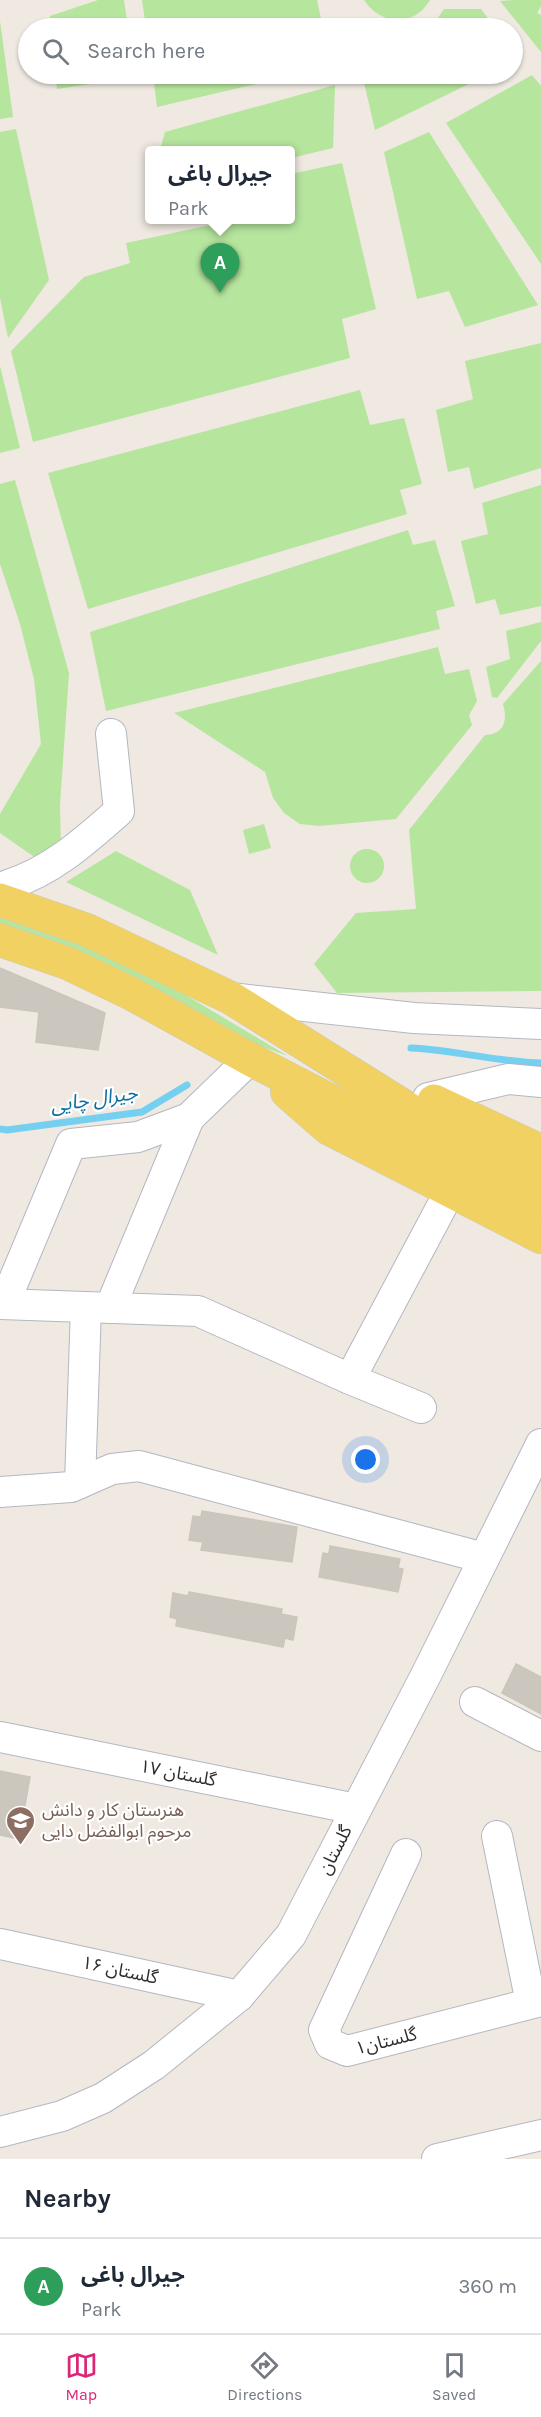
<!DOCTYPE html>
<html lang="en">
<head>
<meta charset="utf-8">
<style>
  :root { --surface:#fff; --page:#f2f2f3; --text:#1f2937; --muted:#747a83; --line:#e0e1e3; --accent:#db2777 }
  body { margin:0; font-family:Karla,"Noto Sans Arabic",sans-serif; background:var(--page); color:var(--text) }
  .you { position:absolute; left:366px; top:1460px; width:21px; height:21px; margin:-15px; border:4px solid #fff; border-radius:50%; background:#1a73e8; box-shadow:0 0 0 9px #1a73e833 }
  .badge { display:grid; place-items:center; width:39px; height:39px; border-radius:50%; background:var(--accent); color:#fff; font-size:20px; font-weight:700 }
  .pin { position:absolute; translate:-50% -50px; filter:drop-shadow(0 2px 3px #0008) }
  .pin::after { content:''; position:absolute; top:32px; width:21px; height:18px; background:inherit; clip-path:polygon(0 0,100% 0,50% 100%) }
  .popup { position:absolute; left:145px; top:146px; width:150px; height:78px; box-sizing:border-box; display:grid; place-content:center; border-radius:6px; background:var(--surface); filter:drop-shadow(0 2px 4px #0005); font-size:20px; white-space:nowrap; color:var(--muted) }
  .popup b { font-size:22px; color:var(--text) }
  .popup::after { content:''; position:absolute; left:50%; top:100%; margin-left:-12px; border:12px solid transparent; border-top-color:var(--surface) }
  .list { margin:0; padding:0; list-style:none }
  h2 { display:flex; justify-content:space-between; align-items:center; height:78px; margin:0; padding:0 24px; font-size:26px }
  h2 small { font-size:20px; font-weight:400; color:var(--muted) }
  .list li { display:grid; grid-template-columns:39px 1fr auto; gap:18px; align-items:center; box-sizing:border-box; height:96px; padding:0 24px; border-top:2px solid var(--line) }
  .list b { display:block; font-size:22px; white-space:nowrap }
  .list p { margin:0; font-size:20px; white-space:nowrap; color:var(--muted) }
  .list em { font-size:20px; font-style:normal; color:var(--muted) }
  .icon { flex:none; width:33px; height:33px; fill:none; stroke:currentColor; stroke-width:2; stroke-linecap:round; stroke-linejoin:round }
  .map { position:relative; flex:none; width:541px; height:2159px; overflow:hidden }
  .search { position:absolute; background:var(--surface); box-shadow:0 2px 4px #0004; left:18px; right:18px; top:18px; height:66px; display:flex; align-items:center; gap:15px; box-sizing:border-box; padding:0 21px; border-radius:33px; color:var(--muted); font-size:22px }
  .sheet { height:174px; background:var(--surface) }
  nav { display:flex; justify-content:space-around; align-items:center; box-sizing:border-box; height:84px; border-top:2px solid var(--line); background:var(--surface); font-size:16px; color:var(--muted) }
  nav a { display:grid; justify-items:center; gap:3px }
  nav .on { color:var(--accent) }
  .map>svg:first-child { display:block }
  .green { fill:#b6e59e }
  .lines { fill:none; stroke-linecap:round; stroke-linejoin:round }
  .stream { stroke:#75cff0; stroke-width:7 }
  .building { fill:#cbc7bf; stroke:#cbc5ba; stroke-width:1.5 }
  .minor-casing { stroke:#b4b7c1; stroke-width:32 }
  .major-casing { stroke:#c9c9c9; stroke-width:34 }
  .minor { stroke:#fff; stroke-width:30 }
  .major { stroke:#f2d163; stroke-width:33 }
  .labels { text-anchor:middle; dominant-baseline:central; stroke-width:4.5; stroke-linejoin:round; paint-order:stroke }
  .street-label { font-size:18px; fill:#2e2e2e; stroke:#fff }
  .education-label { font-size:18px; fill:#785e54; stroke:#fff; text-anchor:start }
  .water-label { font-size:20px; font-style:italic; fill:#0d6fa3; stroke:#fff }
</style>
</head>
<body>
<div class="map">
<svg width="541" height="2159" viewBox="0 0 541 2159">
  <rect width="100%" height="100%" fill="#efe9e1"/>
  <!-- green -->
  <g class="green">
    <path d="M98 0H124L128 28H51L50 16Z"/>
    <path d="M142 0H317L323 28H146Z"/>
    <path d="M364 0H430C414 28 380 25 364 0Z"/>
    <path d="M515 0H541V6L537 13 541 15V52L500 1Z"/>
    <path d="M444 9H481L495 28H431Z"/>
    <path d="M0 21 13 117 0 119Z"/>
    <path d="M55 74H135L136 77 57 89Z"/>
    <path d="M153 74H299L157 107Z"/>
    <path d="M362 74H489L375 130Z"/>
    <path d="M532 75 541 86V264L446 123Z"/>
    <path d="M335 85 333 148 291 158 290 150H160L165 132Z"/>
    <path d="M16 129 49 280 8 338 0 298V132Z"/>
    <path d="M429 132 538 305 465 327 449 291 417 299 384 152Z"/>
    <path d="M342 163 376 309 342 319 350 358 33 442 11 351 84 277 130 263 126 243 225 222V220H290L291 174Z"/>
    <path d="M541 343V468L474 489 469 467 448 472 436 410 473 399 465 361Z"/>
    <path d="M0 366 20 448 0 453Z"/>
    <path d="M360 390 370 425 404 418 422 484 400 490 407 514 88 609 48 473Z"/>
    <path d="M15 480 69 673 60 805 61 849 40 861 0 833V814L41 744 34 679 20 624 0 564V484Z"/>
    <path d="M541 485V606L500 615 495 599 476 604 461 541 488 534 482 503Z"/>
    <path d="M408 530 413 545 435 540 455 606 436 611 440 629 106 711 90 632Z"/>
    <path d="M541 622V641L497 698 492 697 486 667 510 659 506 631Z"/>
    <path d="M438 647 445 674 469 669 477 701 469 715 472 725 396 819 319 826 300 824 284 813 273 798 265 772 174 713Z"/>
    <path d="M541 661V991L337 993 314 964 356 913 416 909 409 830 485 735C504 734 508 721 503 704Z"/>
    <path d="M264 824 271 848 249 854 243 830Z"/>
    <circle cx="367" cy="866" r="17"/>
    <path d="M116 851 190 890 218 955 66 882Z"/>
    <path d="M0 912 97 950 162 981 288 1056 241 1039 0 927Z"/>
  </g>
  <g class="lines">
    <!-- stream -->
    <g class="stream">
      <path d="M411 1048C455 1050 497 1062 541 1063"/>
      <path d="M0 1129 7 1130 142 1112 187 1085"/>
    </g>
  </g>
  <!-- building -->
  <g class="building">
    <path d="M0 968 105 1013 98 1050 36 1042 39 1012 0 1007Z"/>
    <path d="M202 1511 297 1527 292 1562 201 1550 203 1542 189 1540 193 1516 201 1517Z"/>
    <path d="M330 1546 400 1559 398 1568 403 1569 398 1592 319 1577 323 1553 329 1554Z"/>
    <path d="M189 1592 282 1609 281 1614 297 1617 293 1640 285 1638 283 1647 176 1626 177 1619 170 1617 173 1593 188 1596Z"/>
    <path d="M516 1664 541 1677V1714L502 1693Z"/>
    <path d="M0 1771 30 1777 19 1839 0 1835Z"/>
  </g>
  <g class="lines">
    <defs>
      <g id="minor">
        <path d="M5 901 8 885C52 871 85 841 119 811L111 734"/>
        <path d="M231 998 414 1018 541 1024"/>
        <path d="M428 1098 508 1079 541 1082"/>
        <path d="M0 1304 198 1311 350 1379 450 1191"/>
        <path d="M4 1304 71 1144 138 1137 189 1118 250 1059"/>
        <path d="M110 1308 189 1118"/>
        <path d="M350 1379 421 1408"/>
        <path d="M80 1483 86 1307"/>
        <path d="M0 1492 71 1487 112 1469 139 1466 484 1558"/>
        <path d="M475 1702 541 1736"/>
        <path d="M0 1737 356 1809"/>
        <path d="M497 1836 531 2003"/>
        <path d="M406 1854 324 2030 330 2044 347 2051 541 2001"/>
        <path d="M0 1944 239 1996"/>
        <path d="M0 2132 62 2116 103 2098 154 2065 239 1996 291 1935 426 1675 541 1444"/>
        <path d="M437 2159 541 2135"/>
      </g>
      <g id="major">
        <path d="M0 900 87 930 231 998 445 1132 541 1178"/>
        <path d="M0 940 67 963 132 994 250 1059 419 1146 541 1204"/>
        <path d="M287 1092 328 1128 541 1237"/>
        <path d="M434 1101 541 1151"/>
      </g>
    </defs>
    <!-- minor casing -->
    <use href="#minor" class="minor-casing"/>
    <!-- major casing -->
    <use href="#major" class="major-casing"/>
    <!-- minor -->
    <use href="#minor" class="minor"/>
    <!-- major -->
    <use href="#major" class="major"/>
  </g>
  <!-- icons -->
  <defs>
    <symbol id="school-pin" viewBox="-11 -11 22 30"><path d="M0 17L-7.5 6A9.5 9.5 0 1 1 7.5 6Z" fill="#8d6e63" stroke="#fff"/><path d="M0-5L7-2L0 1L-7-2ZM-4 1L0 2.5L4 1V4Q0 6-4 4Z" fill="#fff"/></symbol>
  </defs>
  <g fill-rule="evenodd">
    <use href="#school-pin" x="4" y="1804" width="33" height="45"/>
  </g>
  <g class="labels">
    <!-- street labels -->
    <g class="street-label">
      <text transform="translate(178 1773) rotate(11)">گلستان ۱۷</text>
      <text transform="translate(335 1850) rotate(-63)">گلستان</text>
      <text transform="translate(120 1970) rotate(12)">گلستان ۱۶</text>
      <text transform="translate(386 2041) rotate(-14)">گلستان۱</text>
    </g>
    <!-- education labels -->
    <g class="education-label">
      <text x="42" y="1810">هنرستان کار و دانش<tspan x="42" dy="21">مرحوم ابوالفضل دایی</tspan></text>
    </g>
    <!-- water labels -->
    <g class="water-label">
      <text transform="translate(94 1099) rotate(-9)">جیرال چایی</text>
    </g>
  </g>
</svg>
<div class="you"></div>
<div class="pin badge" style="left:220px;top:293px;background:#2e9e5b">A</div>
<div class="popup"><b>جیرال باغی</b>Park</div>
<div class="search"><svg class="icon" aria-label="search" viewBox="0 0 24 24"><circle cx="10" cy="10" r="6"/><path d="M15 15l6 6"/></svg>Search here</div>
</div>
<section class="sheet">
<h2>Nearby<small></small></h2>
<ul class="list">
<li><span class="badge" style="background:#2e9e5b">A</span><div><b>جیرال باغی</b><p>Park</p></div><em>360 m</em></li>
</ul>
</section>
<nav>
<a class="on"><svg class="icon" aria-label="map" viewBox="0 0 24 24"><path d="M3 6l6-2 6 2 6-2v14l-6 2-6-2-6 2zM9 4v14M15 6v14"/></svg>Map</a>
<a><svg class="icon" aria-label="directions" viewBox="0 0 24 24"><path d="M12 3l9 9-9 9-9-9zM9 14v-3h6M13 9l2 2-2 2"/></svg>Directions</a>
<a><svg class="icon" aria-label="saved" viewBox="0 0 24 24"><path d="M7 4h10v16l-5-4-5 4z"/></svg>Saved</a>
</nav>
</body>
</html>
